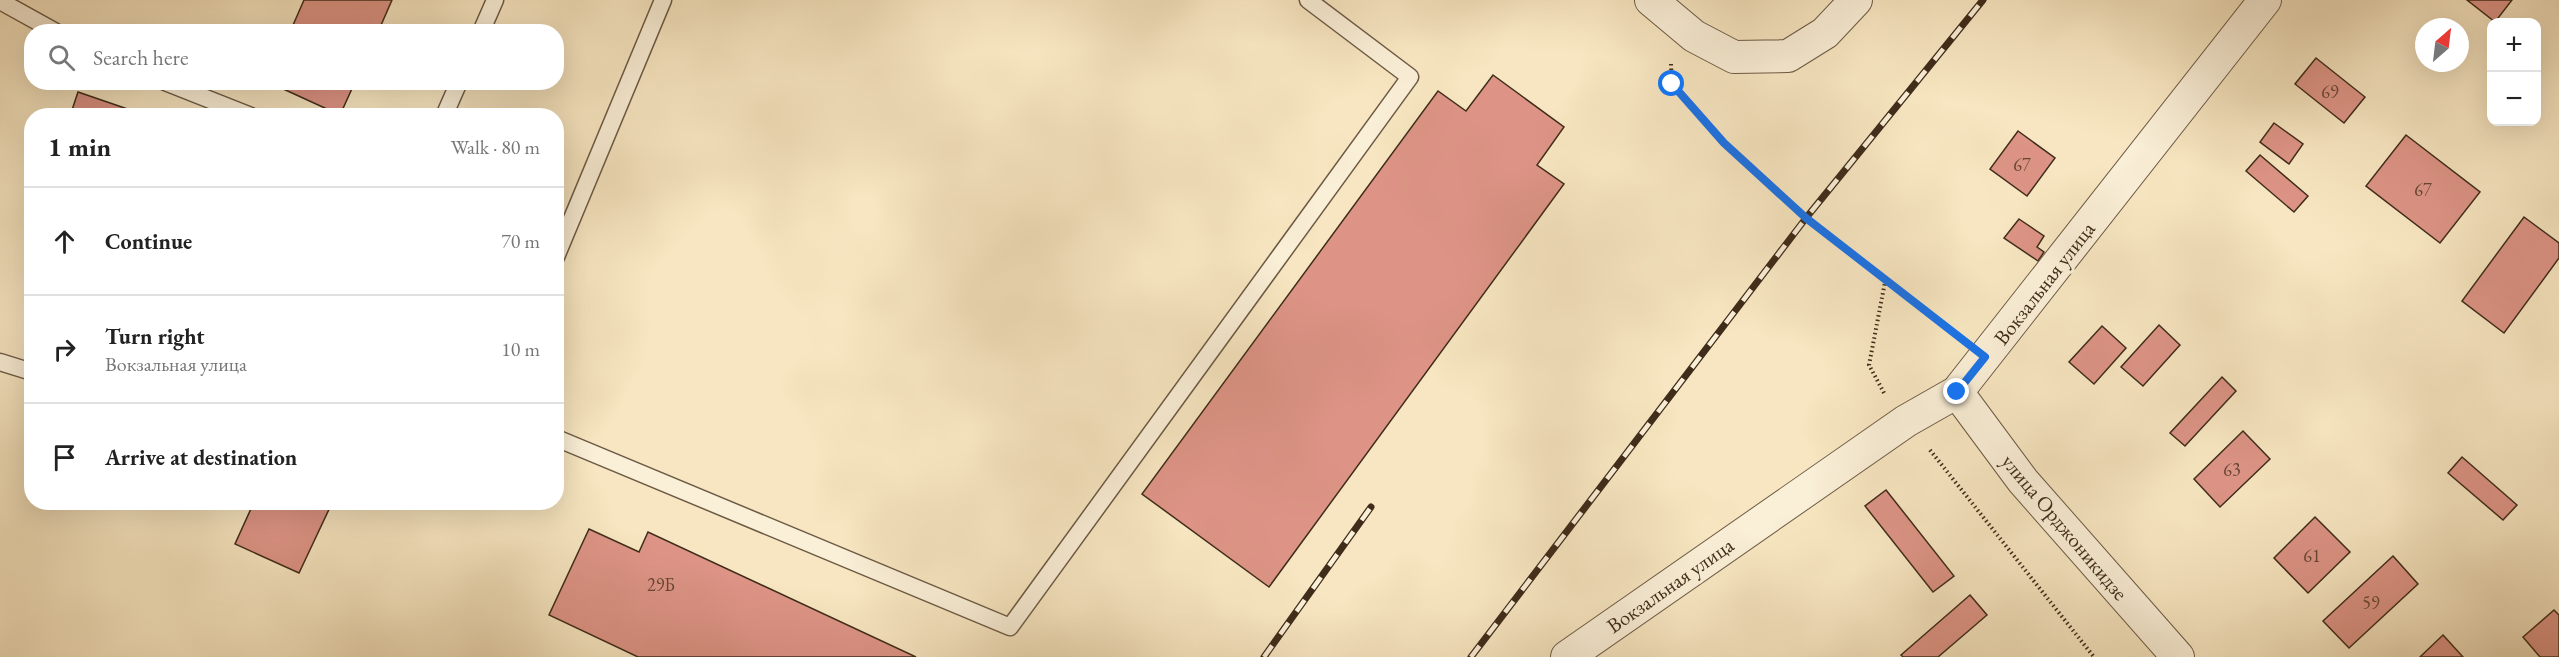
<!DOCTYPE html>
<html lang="en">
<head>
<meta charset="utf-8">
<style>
  :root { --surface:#fff; --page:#f6f6f6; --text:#222; --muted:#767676; --line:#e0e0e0 }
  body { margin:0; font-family:"EB Garamond",serif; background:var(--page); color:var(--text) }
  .controls { position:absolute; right:18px; top:18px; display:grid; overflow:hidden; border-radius:12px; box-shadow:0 6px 24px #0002 }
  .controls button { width:54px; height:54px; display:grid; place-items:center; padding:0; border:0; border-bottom:2px solid var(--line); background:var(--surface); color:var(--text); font:30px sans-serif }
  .compass { position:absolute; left:2415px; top:18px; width:54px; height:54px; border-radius:50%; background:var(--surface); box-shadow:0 6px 24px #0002; rotate:28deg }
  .stop { position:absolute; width:18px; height:18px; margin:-14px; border:4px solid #1a73e8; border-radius:50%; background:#fff }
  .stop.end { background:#1a73e8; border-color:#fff; box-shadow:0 2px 6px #0008 }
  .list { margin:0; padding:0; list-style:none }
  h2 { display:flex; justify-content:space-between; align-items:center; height:78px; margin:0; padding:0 24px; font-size:26px }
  h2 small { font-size:20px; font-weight:400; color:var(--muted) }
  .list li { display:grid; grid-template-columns:39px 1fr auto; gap:18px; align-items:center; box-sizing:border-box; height:108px; padding:0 24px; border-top:2px solid var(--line) }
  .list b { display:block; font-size:22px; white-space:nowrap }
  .list p { margin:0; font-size:20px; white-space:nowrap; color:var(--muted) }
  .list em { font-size:20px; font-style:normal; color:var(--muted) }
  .icon { flex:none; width:33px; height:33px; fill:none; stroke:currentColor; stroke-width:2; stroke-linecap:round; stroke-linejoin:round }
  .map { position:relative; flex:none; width:2559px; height:657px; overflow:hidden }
  .search { position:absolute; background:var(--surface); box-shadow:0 6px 24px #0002; left:24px; top:24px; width:540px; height:66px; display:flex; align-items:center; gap:15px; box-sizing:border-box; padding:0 21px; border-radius:24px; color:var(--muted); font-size:22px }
  .panel { position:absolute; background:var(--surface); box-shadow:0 6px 24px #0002; left:24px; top:108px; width:540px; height:402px; border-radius:24px }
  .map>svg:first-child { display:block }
  .building { fill:#dd9486; stroke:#3f2c1a; stroke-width:1.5 }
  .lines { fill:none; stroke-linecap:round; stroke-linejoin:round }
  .lane-casing { stroke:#6d5a44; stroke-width:19 }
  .street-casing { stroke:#6d5a44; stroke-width:34 }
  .path { stroke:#3f2c1a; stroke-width:4; stroke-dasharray:1.5 3; stroke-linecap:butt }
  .lane { stroke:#faefd7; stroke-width:16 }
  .street { stroke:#faefd7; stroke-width:32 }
  .rail-casing { stroke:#3f2c1a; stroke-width:7 }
  .rail { stroke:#faefd7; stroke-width:4.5; stroke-dasharray:14; stroke-linecap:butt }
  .route { stroke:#1a73e8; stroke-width:8 }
  .labels { text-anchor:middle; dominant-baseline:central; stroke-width:6; stroke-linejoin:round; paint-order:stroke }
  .number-label { font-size:18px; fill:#664635 }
  .street-label { font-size:21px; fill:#3f2c1a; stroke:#faefd7 }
</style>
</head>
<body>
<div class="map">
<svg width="2559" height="657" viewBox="0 0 2559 657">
  <rect width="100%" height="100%" fill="#f7e6c1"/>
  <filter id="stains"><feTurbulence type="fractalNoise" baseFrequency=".00333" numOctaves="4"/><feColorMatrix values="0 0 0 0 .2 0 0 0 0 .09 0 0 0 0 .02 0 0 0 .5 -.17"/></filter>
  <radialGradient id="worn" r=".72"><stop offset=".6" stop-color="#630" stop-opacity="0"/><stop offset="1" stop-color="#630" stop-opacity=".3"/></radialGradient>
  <!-- building -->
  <g class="building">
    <path d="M304 0H392L378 32H290Z"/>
    <path d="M2467 0H2512L2495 22Z"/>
    <path d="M2316 58 2365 97 2344 123 2295 84Z"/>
    <path d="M1493 75 1564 127 1537 165 1564 184 1269 587 1142 494 1438 91 1466 111Z"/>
    <path d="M268 82H355L340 115Z"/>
    <path d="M78 92 148 116H70Z"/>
    <path d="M2274 123 2303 144 2289 164 2260 142Z"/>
    <path d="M2018 131 2055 158 2027 196 1990 169Z"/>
    <path d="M2406 135 2480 192 2440 243 2366 186Z"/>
    <path d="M2260 155 2308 196 2294 212 2246 171Z"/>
    <path d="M2524 217 2559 243V258L2504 333 2462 301Z"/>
    <path d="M2019 219 2044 236 2037 247 2044 252 2038 261 2004 238Z"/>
    <path d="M2159 325 2180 345 2143 386 2121 367Z"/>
    <path d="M2102 326 2126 348 2094 384 2069 362Z"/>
    <path d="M2222 377 2236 391 2185 446 2170 433Z"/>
    <path d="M2243 431 2270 459 2220 507 2194 479Z"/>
    <path d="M2462 457 2517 505 2503 520 2448 473Z"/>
    <path d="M1886 490 1954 576 1933 592 1865 506Z"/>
    <path d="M254 502 332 503 299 573 235 544Z"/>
    <path d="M2315 517 2350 552 2308 593 2274 558Z"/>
    <path d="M589 529 639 552 648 532 916 657H638L549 615Z"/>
    <path d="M2393 556 2418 584 2349 648 2323 621Z"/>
    <path d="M1970 595 1987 615 1938 657H1903L1901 655Z"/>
    <path d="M2554 610 2559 615V657H2540L2523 637Z"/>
    <path d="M2443 635 2463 657H2420Z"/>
  </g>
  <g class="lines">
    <defs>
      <g id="lane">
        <path d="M0 1 56 32"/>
        <path d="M481 32 495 0"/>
        <path d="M165 82 251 116"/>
        <path d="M444 116 459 82"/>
        <path d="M556 257 663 0"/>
        <path d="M0 362 32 372"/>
        <path d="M556 438 1010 627 1410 77 1308 0"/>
      </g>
      <g id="street">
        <path d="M1651 0 1694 36 1734 57 1788 56 1825 33 1856 0"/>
        <path d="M1957 392 2023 481 2178 657"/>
        <path d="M1567 657 1906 421 1957 392 2265 0"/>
      </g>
    </defs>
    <!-- lane casing -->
    <use href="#lane" class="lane-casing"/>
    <!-- street casing -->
    <use href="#street" class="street-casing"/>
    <!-- path -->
    <g class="path">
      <path d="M1671 64 1672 84 1724 143 1806 218 1956 336"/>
      <path d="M1884 393 1869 365 1885 282"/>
      <path d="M1930 450 2094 657"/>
    </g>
    <!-- lane -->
    <use href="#lane" class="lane"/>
    <!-- street -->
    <use href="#street" class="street"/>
    <defs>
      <g id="rail">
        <path d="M1264 657 1371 507"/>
        <path d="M1471 657 1806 218 1983 0"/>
      </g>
    </defs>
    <!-- rail casing -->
    <use href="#rail" class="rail-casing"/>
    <!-- rail -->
    <use href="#rail" class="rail"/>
  </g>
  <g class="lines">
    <!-- route -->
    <path class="route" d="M1672 84 1724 143 1806 218 1985 357 1957 392"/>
  </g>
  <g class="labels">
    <!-- number labels -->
    <g class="number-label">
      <text x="2330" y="91">69</text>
      <text x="2022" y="164">67</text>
      <text x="2423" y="189">67</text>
      <text x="2232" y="469">63</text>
      <text x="2312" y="555">61</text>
      <text x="661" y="584">29Б</text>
      <text x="2371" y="602">59</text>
    </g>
    <!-- street labels -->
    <g class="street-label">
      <text transform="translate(2044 283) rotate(-52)">Вокзальная улица</text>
      <text transform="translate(2065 527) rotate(50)">улица Орджоникидзе</text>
      <text transform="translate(1670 585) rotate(-35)">Вокзальная улица</text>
    </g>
  </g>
  <rect width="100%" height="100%" filter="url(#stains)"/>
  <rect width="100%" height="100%" fill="url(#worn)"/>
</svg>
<div class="controls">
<button>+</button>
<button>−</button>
</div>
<svg class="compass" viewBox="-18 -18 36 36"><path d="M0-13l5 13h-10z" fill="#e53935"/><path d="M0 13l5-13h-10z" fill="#767676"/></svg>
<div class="stop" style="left:1672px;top:84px"></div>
<div class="stop end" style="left:1957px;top:392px"></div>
<div class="search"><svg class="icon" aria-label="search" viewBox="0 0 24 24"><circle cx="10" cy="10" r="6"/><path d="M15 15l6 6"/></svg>Search here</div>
<section class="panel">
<h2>1 min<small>Walk · 80 m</small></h2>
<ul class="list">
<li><svg class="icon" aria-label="ahead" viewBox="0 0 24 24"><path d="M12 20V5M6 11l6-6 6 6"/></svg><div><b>Continue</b></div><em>70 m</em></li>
<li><svg class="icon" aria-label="right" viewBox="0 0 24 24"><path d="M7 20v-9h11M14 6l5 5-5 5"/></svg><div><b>Turn right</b><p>Вокзальная улица</p></div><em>10 m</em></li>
<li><svg class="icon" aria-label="arrive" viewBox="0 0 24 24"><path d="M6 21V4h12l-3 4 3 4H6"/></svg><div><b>Arrive at destination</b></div></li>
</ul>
</section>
</div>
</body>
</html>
